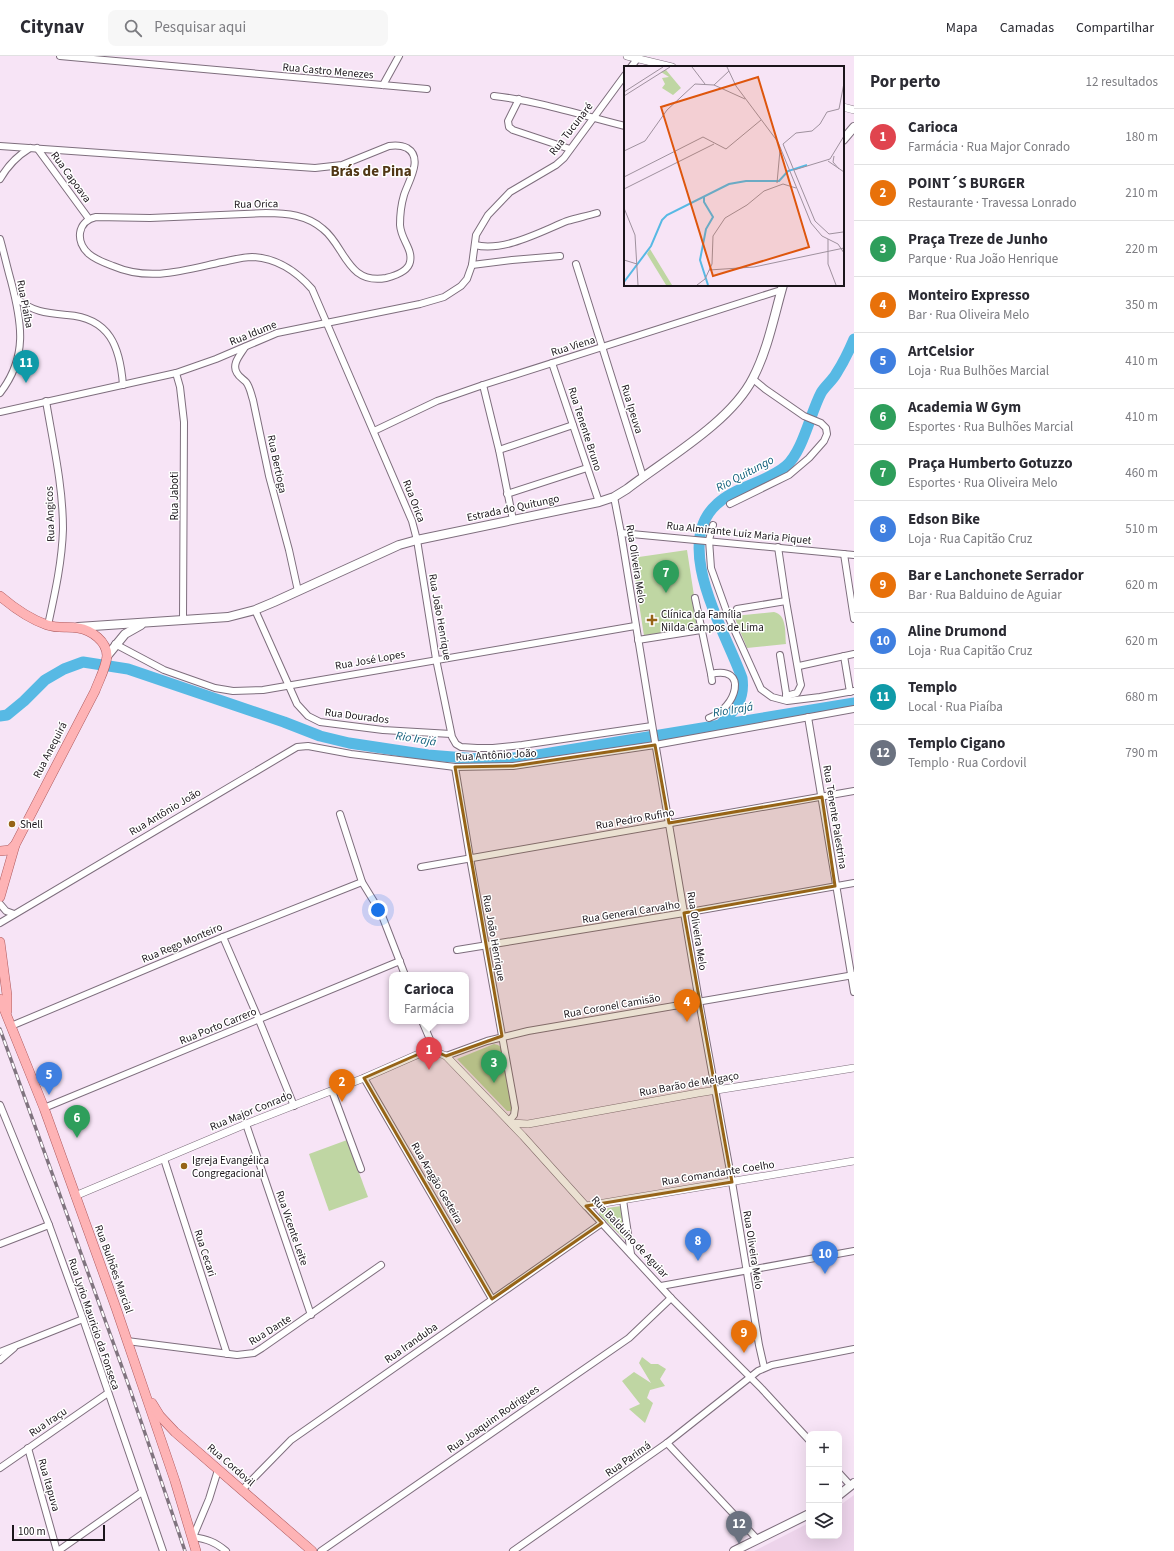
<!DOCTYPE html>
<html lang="pt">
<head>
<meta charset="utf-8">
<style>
  :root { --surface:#fff; --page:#f7f7f7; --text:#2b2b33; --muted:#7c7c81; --line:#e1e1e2; --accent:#966417 }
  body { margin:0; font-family:"Source Sans 3",sans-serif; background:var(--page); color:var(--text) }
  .controls { position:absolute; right:12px; bottom:12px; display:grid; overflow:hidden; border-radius:8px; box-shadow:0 4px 16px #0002 }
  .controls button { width:36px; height:36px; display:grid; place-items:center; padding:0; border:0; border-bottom:1px solid var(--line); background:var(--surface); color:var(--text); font:20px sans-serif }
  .scale { position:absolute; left:12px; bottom:10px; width:93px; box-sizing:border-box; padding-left:4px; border:2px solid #1b151b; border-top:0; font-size:11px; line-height:14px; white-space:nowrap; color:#1b151b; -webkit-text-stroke:3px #fff; paint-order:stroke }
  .you { position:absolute; left:378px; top:854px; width:14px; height:14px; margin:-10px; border:3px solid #fff; border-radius:50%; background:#1a73e8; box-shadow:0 0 0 6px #1a73e833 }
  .badge { display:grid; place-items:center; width:26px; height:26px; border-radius:50%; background:var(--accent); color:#fff; font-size:13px; font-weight:700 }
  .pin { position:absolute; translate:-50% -33px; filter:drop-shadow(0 1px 2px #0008) }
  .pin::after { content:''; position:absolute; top:21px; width:14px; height:12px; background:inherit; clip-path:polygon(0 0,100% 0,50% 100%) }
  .popup { position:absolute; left:389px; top:916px; width:80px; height:52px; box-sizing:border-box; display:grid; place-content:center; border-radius:8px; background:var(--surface); filter:drop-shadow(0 1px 3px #0005); font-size:13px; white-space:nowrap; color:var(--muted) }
  .popup b { font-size:15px; color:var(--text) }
  .popup::after { content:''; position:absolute; left:50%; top:100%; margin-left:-8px; border:8px solid transparent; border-top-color:var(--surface) }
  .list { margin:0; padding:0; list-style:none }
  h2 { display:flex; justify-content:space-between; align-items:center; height:52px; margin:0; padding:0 16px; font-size:17px }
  h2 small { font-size:13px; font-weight:400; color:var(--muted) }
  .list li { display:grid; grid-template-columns:26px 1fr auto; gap:12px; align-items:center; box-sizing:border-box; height:56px; padding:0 16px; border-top:1px solid var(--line) }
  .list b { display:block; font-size:15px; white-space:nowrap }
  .list p { margin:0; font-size:13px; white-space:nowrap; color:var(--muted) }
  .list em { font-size:13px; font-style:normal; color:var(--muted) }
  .icon { flex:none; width:22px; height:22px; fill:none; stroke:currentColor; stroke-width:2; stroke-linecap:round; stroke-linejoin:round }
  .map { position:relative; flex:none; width:854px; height:1495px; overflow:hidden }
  header { display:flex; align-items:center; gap:24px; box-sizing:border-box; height:56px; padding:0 20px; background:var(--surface); border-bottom:1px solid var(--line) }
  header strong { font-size:19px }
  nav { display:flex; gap:22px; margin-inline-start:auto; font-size:14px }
  .search { width:280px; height:36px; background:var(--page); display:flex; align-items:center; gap:10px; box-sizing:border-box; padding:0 14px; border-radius:8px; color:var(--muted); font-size:15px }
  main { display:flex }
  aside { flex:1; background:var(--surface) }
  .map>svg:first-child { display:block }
  .built { fill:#edd4eb }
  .green { fill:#bfd6a3 }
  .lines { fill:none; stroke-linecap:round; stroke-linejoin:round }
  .river { stroke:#57b9e4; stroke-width:11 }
  .minor-casing { stroke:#7e6e7d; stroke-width:8 }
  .tertiary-casing { stroke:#7e6e7d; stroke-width:8 }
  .secondary-casing { stroke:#7e6e7d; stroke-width:10 }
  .primary-casing { stroke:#af5b5f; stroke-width:10 }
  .minor { stroke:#fff; stroke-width:6 }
  .tertiary { stroke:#fff; stroke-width:7 }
  .secondary { stroke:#fff; stroke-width:8 }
  .primary { stroke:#feb3b5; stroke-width:9 }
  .rail-casing { stroke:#80747f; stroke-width:3.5 }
  .rail { stroke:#fff; stroke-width:2; stroke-dasharray:6; stroke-linecap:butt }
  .marked { fill:#966417; fill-opacity:0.2; stroke:#966417; stroke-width:3; stroke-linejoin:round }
  .poi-dot { fill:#966417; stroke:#fff; stroke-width:1.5 }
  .labels { text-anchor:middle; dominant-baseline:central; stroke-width:3; stroke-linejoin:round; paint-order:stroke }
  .street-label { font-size:11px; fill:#1b151b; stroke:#fff }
  .poi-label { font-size:11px; fill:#1b151b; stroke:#fff; text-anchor:start }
  .water-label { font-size:12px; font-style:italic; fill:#105e7b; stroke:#fff }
  .district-label { font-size:15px; font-weight:bold; fill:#513816; stroke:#fff }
  .inset-river { fill:none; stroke:#57b9e4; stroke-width:2 }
  .inset-road { fill:none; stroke:#9f919e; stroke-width:1 }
  .view { fill:#de560d; fill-opacity:0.15; stroke:#de560d; stroke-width:2 }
  .inset-edge { fill:none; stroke:#1b151b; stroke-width:2 }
</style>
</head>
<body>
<header>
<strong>Citynav</strong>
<div class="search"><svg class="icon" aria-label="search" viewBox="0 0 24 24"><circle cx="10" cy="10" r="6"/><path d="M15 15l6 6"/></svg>Pesquisar aqui</div>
<nav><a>Mapa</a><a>Camadas</a><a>Compartilhar</a></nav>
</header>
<main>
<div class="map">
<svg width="854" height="1495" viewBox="0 0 854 1495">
  <rect width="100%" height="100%" fill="#f7e4f6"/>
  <!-- built -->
  <path class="built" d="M854 1439V1495H754L809 1467V1480H839V1450Z"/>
  <!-- green -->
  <g class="green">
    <path d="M687 494 699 572 644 580 632 502Z"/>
    <path d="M774 556C787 559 785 576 786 588L747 592 734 560Z"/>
    <path d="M494 988 498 989 502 992 514 1051 511 1055H507L457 1003Z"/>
    <path d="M347 1084 368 1141 329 1155 309 1098Z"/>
    <path d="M621 1150 628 1187 599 1158 600 1153Z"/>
    <path d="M642 1301 651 1308H658L666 1313 660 1323 665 1330 650 1334 647 1342 653 1347 645 1367 629 1353 640 1348 622 1325 634 1316 651 1327 639 1307Z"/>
  </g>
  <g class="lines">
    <!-- river -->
    <g class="river">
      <path d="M0 660 7 659 24 645 45 624 64 613 83 606 128 613 284 666 320 680 349 687 428 699 478 703 493 704 532 700 854 647"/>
      <path d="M720 669C735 654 745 645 742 622 726 576 671 489 717 448 736 430 766 427 786 410 803 395 810 358 821 337 825 330 832 325 836 318 843 307 849 295 854 283"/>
    </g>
    <defs>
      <g id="minor">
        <path d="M60 0 427 33"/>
        <path d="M631 11 637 3"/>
        <path d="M383 29 399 0"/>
        <path d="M494 40C539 45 581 59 625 70"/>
        <path d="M519 43 508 65 509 71 513 74 570 93"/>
        <path d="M0 90 315 112 342 109 389 90C396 89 401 89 407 92 424 102 408 126 404 139 401 149 400 159 400 169 401 184 413 193 410 206 408 216 394 220 386 222 347 229 345 190 323 173 307 159 287 157 266 157L150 162 96 161C77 165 75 186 89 198 96 204 105 207 113 210 150 226 185 214 222 206 232 204 243 201 252 201 277 202 296 215 312 233L412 465 417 484 436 603 452 681 456 688 461 691 477 692H493L522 689 652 670"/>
        <path d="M37 92 89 163"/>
        <path d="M0 123C8 109 17 100 30 92"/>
        <path d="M0 183C4 197 7 211 11 225 22 267 28 301 0 337"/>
        <path d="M475 189C504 196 540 176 567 165 577 162 587 160 597 157"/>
        <path d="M576 208 643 421"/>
        <path d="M472 209 512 204 560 200"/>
        <path d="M16 242C33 256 45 257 67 259 110 262 120 291 123 329"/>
        <path d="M245 291C241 298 231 308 237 317 239 321 243 323 246 326 250 331 251 338 253 344L269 420 289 494 298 535"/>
        <path d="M552 307 599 446"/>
        <path d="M176 317 180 331 184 366 183 564"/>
        <path d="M483 329 499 394 513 464"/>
        <path d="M46 345C53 387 63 430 63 473 62 506 55 537 48 569"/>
        <path d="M0 356 176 317 216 303 277 277 420 248 444 241 461 230 467 223 472 209 476 179 488 159 510 136 556 109 564 102 625 19"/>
        <path d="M374 375 437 345 483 329 781 234"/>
        <path d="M499 394 573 369"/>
        <path d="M507 438 587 412"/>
        <path d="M614 441 621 477 653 674 699 945 732 1126 759 1289 764 1311"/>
        <path d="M730 448 789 419 809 402 824 385 827 378 826 372 821 367 804 360 765 333 753 323"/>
        <path d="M713 469 709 484 711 512 729 562 761 633 772 641 787 645 820 641 854 635"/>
        <path d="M621 477 854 499"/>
        <path d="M778 491 786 545 800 625 801 629 797 637 786 640"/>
        <path d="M844 498 854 563"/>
        <path d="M695 542 711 618"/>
        <path d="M737 553 786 545"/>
        <path d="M255 554 297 648 308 660 320 666 383 674 451 678"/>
        <path d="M638 584 701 574"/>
        <path d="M115 588 164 614 215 632 233 635 263 634 635 570"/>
        <path d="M780 599 787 643"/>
        <path d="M844 600 850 636"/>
        <path d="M799 610 854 598"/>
        <path d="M808 661 854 936"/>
        <path d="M709 662C737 652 749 609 711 618L712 625"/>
        <path d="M455 711 470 802 515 1052 514 1059 509 1065"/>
        <path d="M340 758 362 826 381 857 405 919"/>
        <path d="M421 811 854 735"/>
        <path d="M0 848 6 855 14 858"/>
        <path d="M0 867 297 691 308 690 351 698 455 711 513 710 655 689 854 653"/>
        <path d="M223 881 259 964 294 1050"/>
        <path d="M457 894 684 857 854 827"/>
        <path d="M422 965 435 995"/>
        <path d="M11 970 223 881 362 826"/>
        <path d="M446 1000 487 985 528 975 854 919"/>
        <path d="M364 1022 492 1243"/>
        <path d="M332 1035 361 1113"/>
        <path d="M0 1049 49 1169 83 1263 163 1495"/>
        <path d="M44 1052 400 905"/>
        <path d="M246 1068 311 1259"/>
        <path d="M164 1103 227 1298"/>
        <path d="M623 1144 631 1198"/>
        <path d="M586 1150 671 1242 762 1333 809 1384"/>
        <path d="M0 1188 49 1169"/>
        <path d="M661 1230 854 1195"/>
        <path d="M127 1285 237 1299 254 1297 262 1292 381 1209"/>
        <path d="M0 1296 83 1263"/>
        <path d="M0 1304 14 1292"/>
        <path d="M667 1387 757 1483"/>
        <path d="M28 1392 57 1495"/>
        <path d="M0 1412 108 1337"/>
        <path d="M218 1414 209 1443 193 1481C207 1483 215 1486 226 1495"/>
        <path d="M839 1417 851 1430"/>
        <path d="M242 1434 291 1384 602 1167"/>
        <path d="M58 1495 142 1436"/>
        <path d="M321 1495 629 1282 671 1242"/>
        <path d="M513 1495 667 1387 758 1315 772 1309 854 1293"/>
      </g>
      <g id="tertiary">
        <path d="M627 0 672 11"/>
        <path d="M843 51 854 54"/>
        <path d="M511 1067 528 1068 698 1037 854 1012"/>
        <path d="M75 1140 246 1068 364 1022 421 997C432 994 437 996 446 1000L523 1080 586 1150 854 1105"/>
      </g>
      <g id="secondary">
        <path d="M843 84 854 71"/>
        <path d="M78 571 228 561 255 554 274 546 399 489 417 484 599 446 614 441 627 433C666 403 731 366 753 322 768 293 774 260 783 229"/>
        <path d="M107 600 125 578 141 569"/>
        <path d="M839 1439 854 1427"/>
        <path d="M734 1495 809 1458"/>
      </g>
      <g id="primary">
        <path d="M0 540C14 552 30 563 47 569 59 573 67 570 78 572 91 574 107 585 107 600 106 612 99 624 95 635L15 789 0 841"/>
        <path d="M0 795 10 794 15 789"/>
        <path d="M0 886 7 939V955"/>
        <path d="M0 943 44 1052 116 1252 175 1425 196 1495"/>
        <path d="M152 1347 160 1360 175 1376 312 1495"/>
      </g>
    </defs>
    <!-- minor casing -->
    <use href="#minor" class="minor-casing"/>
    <!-- tertiary casing -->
    <use href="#tertiary" class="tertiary-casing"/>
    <!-- secondary casing -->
    <use href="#secondary" class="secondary-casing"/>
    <!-- primary casing -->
    <use href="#primary" class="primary-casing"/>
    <!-- minor -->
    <use href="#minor" class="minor"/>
    <!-- tertiary -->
    <use href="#tertiary" class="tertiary"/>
    <!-- secondary -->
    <use href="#secondary" class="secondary"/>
    <!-- primary -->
    <use href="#primary" class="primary"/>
    <defs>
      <path id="rail" d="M0 973 131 1336 185 1495"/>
    </defs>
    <!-- rail casing -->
    <use href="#rail" class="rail-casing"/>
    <!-- rail -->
    <use href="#rail" class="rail"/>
  </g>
  <!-- marked area -->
  <path class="marked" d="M655 689 669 767 822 741 835 830 684 857 732 1126 586 1150 602 1167 492 1243 364 1022 421 997 435 995 446 1000 502 980 455 711 513 710Z"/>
  <!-- markers -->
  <g class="poi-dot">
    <path d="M650 558h4v4h4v4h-4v4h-4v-4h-4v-4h4z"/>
    <circle cx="12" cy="768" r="4"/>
    <circle cx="184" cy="1110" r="4"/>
  </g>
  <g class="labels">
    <!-- street labels -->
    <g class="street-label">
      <text transform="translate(328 15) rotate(5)">Rua Castro Menezes</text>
      <text transform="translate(571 73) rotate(-52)">Rua Tucunaré</text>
      <text transform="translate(71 121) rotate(54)">Rua Capoava</text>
      <text transform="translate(256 148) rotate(-1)">Rua Orica</text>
      <text transform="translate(25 248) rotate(79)">Rua Piaíba</text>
      <text transform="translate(253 277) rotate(-22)">Rua Idume</text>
      <text transform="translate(573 290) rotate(-17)">Rua Viena</text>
      <text transform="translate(632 353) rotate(73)">Rua Ipeuva</text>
      <text transform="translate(585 373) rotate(72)">Rua Tenente Bruno</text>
      <text transform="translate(277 408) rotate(78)">Rua Bertioga</text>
      <text transform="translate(174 440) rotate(-90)">Rua Jaboti</text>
      <text transform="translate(414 445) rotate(69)">Rua Orica</text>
      <text transform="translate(513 452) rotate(-12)">Estrada do Quitungo</text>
      <text transform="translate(50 458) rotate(-92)">Rua Angicos</text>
      <text transform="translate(739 477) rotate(6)">Rua Almirante Luiz Maria Piquet</text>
      <text transform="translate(636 508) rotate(81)">Rua Oliveira Melo</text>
      <text transform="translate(440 561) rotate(80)">Rua João Henrique</text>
      <text transform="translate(370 604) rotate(-10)">Rua José Lopes</text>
      <text transform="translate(357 660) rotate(7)">Rua Dourados</text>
      <text transform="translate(50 694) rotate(-63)">Rua Anequirá</text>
      <text transform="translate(496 699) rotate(-3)">Rua Antônio João</text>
      <text transform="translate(165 756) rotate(-31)">Rua Antônio João</text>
      <text transform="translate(835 761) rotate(81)">Rua Tenente Palestrina</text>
      <text transform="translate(635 763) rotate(-10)">Rua Pedro Rufino</text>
      <text transform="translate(631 856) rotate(-9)">Rua General Carvalho</text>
      <text transform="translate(697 875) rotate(81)">Rua Oliveira Melo</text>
      <text transform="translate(494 882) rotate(80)">Rua João Henrique</text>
      <text transform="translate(182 887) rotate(-23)">Rua Rego Monteiro</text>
      <text transform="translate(612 950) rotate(-10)">Rua Coronel Camisão</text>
      <text transform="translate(218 970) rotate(-22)">Rua Porto Carrero</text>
      <text transform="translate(689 1028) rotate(-10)">Rua Barão de Melgaço</text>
      <text transform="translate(251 1055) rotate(-22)">Rua Major Conrado</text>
      <text transform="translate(718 1117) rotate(-9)">Rua Comandante Coelho</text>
      <text transform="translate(437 1127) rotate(60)">Rua Aragão Gesteira</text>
      <text transform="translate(292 1172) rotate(71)">Rua Vicente Leite</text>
      <text transform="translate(630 1181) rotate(47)">Rua Balduino de Aguiar</text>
      <text transform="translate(753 1194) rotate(81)">Rua Oliveira Melo</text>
      <text transform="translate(205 1197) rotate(72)">Rua Cecari</text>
      <text transform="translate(114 1213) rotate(70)">Rua Bulhões Marcial</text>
      <text transform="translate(94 1268) rotate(71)">Rua Lyrio Mauricio da Fonseca</text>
      <text transform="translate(270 1274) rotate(-32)">Rua Dante</text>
      <text transform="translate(411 1287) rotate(-35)">Rua Iranduba</text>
      <text transform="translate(493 1363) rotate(-35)">Rua Joaquim Rodrigues</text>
      <text transform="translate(48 1366) rotate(-34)">Rua Iraçu</text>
      <text transform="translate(628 1403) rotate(-35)">Rua Parimá</text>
      <text transform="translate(231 1409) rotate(41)">Rua Cordovil</text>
      <text transform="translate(49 1429) rotate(74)">Rua Itapuva</text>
    </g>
    <!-- poi labels -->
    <g class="poi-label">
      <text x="661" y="558">Clínica da Família<tspan x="661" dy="13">Nilda Campos de Lima</tspan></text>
      <text x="20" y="768">Shell</text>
      <text x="192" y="1104">Igreja Evangélica<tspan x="192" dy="13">Congregacional</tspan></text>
    </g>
    <!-- water labels -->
    <g class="water-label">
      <text transform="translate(745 418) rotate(-28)">Rio Quitungo</text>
      <text transform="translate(733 654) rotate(-9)">Rio Irajá</text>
      <text transform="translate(416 683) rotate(9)">Rio Irajá</text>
    </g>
    <!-- district labels -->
    <g class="district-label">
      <text x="371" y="115">Brás de Pina</text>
    </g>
  </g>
  <!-- overview -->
  <g transform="translate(624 10)">
    <rect width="220" height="220" fill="#f7e4f6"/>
    <path d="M42 4 57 22 49 29 38 22 41 18 38 12 45 11 37 6ZM26 183 48 219H42L23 188Z" fill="#bfd6a3"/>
    <path class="inset-river" d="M80 130V136L89 151 82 163 76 194 84 219M0 216 27 180 38 154 43 149 105 118 122 115H155L164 105 183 99"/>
    <path class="inset-road" d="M68 1 81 18M103 1 112 20 154 76 187 157 198 170 214 178 220 187M90 19 105 5M0 26 39 1M0 30 46 1M0 85 21 75 43 44 71 18 90 19 121 33M210 90 209 96 215 103M204 95 220 106M170 104 206 93 220 70M0 111 79 71 102 83 137 54M153 117 156 84M0 123 90 78M0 142 11 169 14 219M219 166 205 168 191 155 159 78 172 67 188 65 196 58 203 46 215 43 220 17M204 173V198L212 219M0 194 13 198M85 204 130 201 220 182M73 219 81 213 88 198 89 170 101 152 123 139 140 125 159 118 172 122"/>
    <path class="view" d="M134 11 185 181 89 210 37 41Z"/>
    <rect width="220" height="220" class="inset-edge"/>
  </g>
</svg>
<div class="controls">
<button>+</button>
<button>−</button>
<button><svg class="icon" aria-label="layers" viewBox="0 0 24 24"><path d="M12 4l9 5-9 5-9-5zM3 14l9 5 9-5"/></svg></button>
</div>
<div class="scale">100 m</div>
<div class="you"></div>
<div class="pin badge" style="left:429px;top:1014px;background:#e0444e">1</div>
<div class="popup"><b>Carioca</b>Farmácia</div>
<div class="pin badge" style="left:342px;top:1046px;background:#e8710a">2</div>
<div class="pin badge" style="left:494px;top:1027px;background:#2e9e5b">3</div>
<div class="pin badge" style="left:687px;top:966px;background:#e8710a">4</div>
<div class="pin badge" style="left:49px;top:1039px;background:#3f7fe0">5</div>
<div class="pin badge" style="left:77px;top:1082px;background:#2e9e5b">6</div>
<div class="pin badge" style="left:666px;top:537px;background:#2e9e5b">7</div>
<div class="pin badge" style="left:698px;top:1205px;background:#3f7fe0">8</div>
<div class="pin badge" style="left:744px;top:1297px;background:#e8710a">9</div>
<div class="pin badge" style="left:825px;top:1218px;background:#3f7fe0">10</div>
<div class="pin badge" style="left:26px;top:327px;background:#0f9aa8">11</div>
<div class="pin badge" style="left:739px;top:1488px;background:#6b7280">12</div>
</div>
<aside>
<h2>Por perto<small>12 resultados</small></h2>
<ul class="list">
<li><span class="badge" style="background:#e0444e">1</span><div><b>Carioca</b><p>Farmácia · Rua Major Conrado</p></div><em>180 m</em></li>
<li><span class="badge" style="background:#e8710a">2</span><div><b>POINT´S BURGER</b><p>Restaurante · Travessa Lonrado</p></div><em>210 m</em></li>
<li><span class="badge" style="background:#2e9e5b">3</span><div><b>Praça Treze de Junho</b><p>Parque · Rua João Henrique</p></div><em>220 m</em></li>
<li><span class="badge" style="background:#e8710a">4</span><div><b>Monteiro Expresso</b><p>Bar · Rua Oliveira Melo</p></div><em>350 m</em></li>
<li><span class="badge" style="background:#3f7fe0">5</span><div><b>ArtCelsior</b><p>Loja · Rua Bulhões Marcial</p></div><em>410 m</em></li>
<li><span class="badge" style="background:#2e9e5b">6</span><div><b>Academia W Gym</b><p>Esportes · Rua Bulhões Marcial</p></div><em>410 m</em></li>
<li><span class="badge" style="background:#2e9e5b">7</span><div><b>Praça Humberto Gotuzzo</b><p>Esportes · Rua Oliveira Melo</p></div><em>460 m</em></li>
<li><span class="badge" style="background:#3f7fe0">8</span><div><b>Edson Bike</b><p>Loja · Rua Capitão Cruz</p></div><em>510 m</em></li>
<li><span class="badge" style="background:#e8710a">9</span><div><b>Bar e Lanchonete Serrador</b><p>Bar · Rua Balduino de Aguiar</p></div><em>620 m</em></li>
<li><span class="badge" style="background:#3f7fe0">10</span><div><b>Aline Drumond</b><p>Loja · Rua Capitão Cruz</p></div><em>620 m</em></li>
<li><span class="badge" style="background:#0f9aa8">11</span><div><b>Templo</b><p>Local · Rua Piaíba</p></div><em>680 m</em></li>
<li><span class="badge" style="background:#6b7280">12</span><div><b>Templo Cigano</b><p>Templo · Rua Cordovil</p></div><em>790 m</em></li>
</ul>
</aside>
</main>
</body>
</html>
